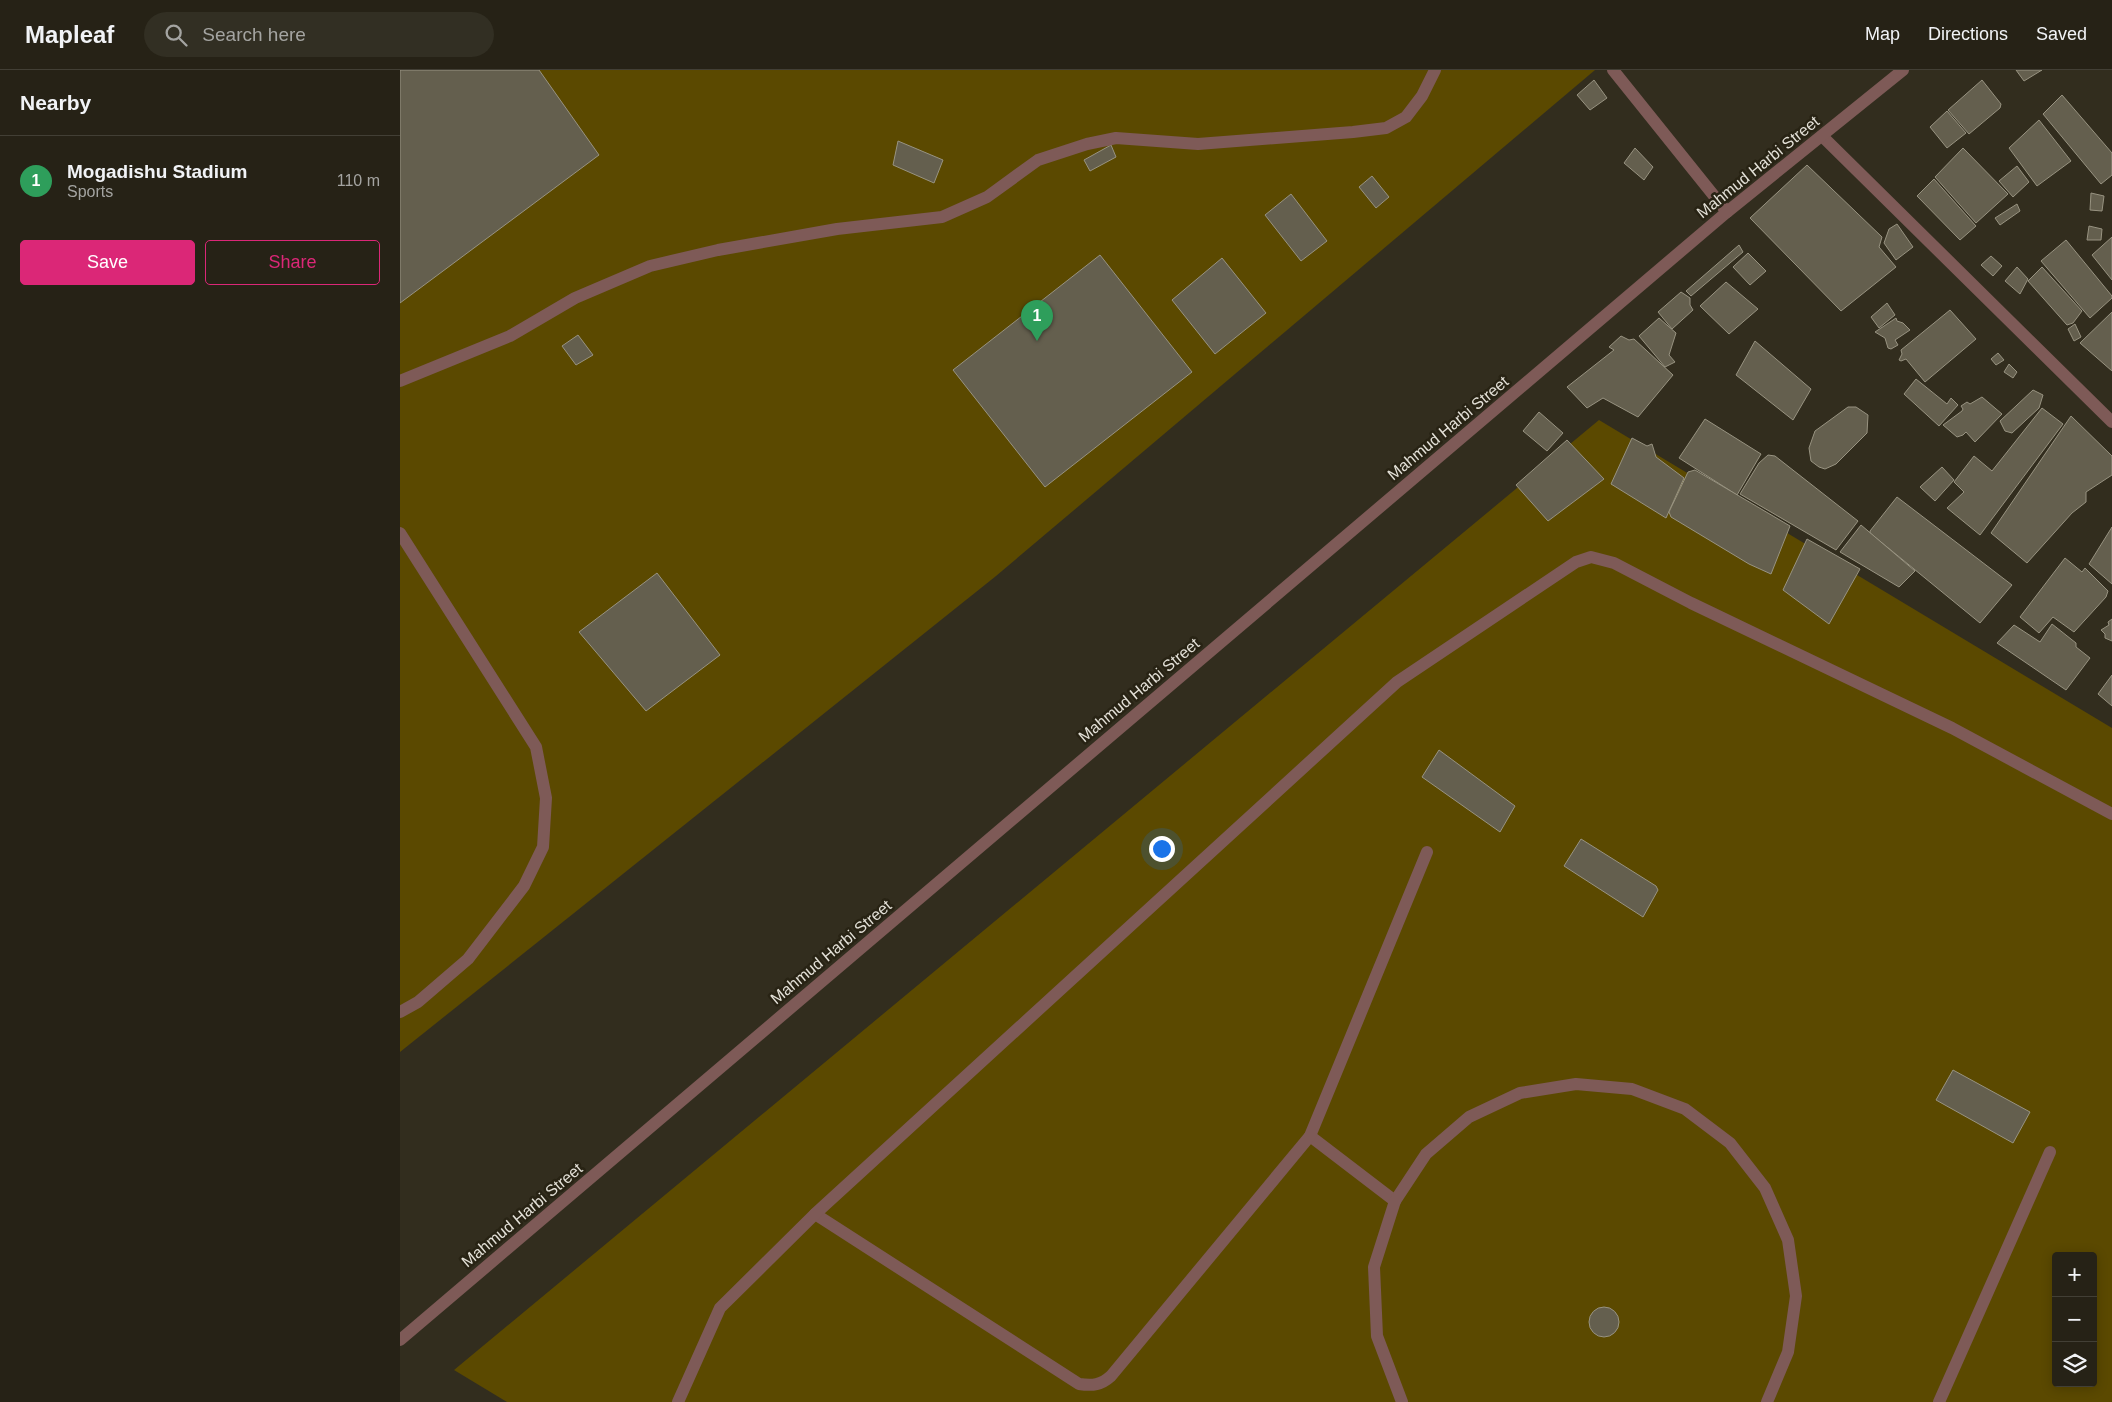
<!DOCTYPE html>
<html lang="en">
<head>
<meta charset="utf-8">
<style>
  :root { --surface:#262216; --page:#322f23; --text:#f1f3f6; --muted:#a4a4a1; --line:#423f35; --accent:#db2777 }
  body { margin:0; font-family:Arial,sans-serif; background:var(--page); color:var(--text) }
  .controls { position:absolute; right:15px; bottom:15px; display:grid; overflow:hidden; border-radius:5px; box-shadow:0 2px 12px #0003 }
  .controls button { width:45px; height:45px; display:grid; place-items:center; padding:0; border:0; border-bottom:1px solid var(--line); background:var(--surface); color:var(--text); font:25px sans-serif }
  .you { position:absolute; left:761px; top:778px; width:18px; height:18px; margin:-12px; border:4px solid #fff; border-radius:50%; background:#1a73e8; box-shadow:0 0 0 8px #1a73e833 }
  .badge { display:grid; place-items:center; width:32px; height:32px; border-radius:50%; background:var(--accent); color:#fff; font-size:16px; font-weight:700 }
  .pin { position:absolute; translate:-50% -41px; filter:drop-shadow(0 1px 2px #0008) }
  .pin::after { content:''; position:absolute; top:26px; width:18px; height:15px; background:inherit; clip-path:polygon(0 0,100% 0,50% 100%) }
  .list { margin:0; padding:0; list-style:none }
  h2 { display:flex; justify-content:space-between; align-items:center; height:65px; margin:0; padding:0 20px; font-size:21px }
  h2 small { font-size:16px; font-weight:400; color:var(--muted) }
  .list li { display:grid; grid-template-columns:32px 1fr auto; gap:15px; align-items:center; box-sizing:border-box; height:90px; padding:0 20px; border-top:1px solid var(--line) }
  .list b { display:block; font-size:19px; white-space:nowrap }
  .list p { margin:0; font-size:16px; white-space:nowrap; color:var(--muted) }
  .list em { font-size:16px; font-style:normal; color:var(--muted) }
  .actions { display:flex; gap:10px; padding:15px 20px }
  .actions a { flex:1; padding:11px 0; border:1px solid var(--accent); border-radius:5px; text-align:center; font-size:18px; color:var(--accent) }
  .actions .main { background:var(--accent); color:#fff }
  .icon { flex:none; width:28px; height:28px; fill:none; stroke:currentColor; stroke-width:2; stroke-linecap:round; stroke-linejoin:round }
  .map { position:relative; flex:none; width:1712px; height:1332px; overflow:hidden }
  header { display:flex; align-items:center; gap:30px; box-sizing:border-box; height:70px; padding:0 25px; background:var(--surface); border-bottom:1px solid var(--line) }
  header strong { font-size:24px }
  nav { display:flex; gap:28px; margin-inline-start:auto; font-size:18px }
  .search { width:350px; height:45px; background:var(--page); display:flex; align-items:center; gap:12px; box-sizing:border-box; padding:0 18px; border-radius:28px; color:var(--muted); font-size:19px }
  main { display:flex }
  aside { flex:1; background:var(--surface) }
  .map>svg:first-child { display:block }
  .green { fill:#5b4900; fill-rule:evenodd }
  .building { fill:#645f4e; stroke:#989381 }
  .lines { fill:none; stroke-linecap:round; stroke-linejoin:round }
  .service { stroke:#7e5a57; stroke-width:12 }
  .minor { stroke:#7e5a57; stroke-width:12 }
  .tertiary { stroke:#7e5a57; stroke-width:12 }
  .labels { text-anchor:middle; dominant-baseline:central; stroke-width:5; stroke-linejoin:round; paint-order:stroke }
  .street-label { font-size:16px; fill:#e4e1d8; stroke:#282314 }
</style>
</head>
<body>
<header>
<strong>Mapleaf</strong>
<div class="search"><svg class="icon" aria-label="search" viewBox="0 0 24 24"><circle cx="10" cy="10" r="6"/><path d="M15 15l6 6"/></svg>Search here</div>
<nav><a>Map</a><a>Directions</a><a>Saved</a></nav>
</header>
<main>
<aside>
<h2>Nearby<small></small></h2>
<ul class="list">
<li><span class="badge" style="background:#2e9e5b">1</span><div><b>Mogadishu Stadium</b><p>Sports</p></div><em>110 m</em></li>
</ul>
<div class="actions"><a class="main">Save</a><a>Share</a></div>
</aside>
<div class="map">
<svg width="1712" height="1332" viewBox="0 0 1712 1332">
  <rect width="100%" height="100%" fill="#322d1e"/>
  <!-- green -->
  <g class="green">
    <path d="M0 0H1195L596 506 0 982Z"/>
    <path d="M1199 350 1712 658V1332H107L54 1300ZM1656 1186H1693V1313H1656Z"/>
  </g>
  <!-- building -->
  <g class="building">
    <path d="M0 0H139L199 85 0 233Z"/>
    <path d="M1616 0H1642L1624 11Z"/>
    <path d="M1194 10 1207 28 1190 40 1177 25Z"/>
    <path d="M1582 10 1601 34 1600 38 1569 64 1548 40Z"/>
    <path d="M1662 25 1712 83V105L1701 114 1643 44Z"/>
    <path d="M1547 41 1566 63 1547 78 1530 57Z"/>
    <path d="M1639 50 1671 91 1637 116 1609 78Z"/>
    <path d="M498 71 543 90 534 113 493 95Z"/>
    <path d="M711 75 716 87 690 101 684 90Z"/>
    <path d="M1235 78 1253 97 1244 110 1224 93Z"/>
    <path d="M1563 78 1608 124 1576 153 1535 107Z"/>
    <path d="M1407 95 1482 167 1479 177 1496 197 1441 241 1350 148Z"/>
    <path d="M1617 96 1629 112 1613 127 1599 111Z"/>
    <path d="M972 106 989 127 976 138 959 117Z"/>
    <path d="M1534 109 1576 156 1560 170 1517 126Z"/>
    <path d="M1691 123 1704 126 1702 141 1690 140Z"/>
    <path d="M891 124 927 171 901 191 865 145Z"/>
    <path d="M1617 134 1620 141 1600 155 1595 148Z"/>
    <path d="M1497 154 1513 177 1496 190 1484 173 1489 159Z"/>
    <path d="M1689 156 1702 159 1701 170H1687Z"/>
    <path d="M1712 167V210L1692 185Z"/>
    <path d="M1666 170 1712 226V228L1690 248 1641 191Z"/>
    <path d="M1339 175 1343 182 1291 226 1286 221Z"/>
    <path d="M1348 183 1366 201 1350 215 1333 197Z"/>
    <path d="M700 185 792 302 645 417 553 300Z"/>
    <path d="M1591 186 1602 196 1593 206 1581 195Z"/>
    <path d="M822 188 866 243 815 284 772 230Z"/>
    <path d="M1617 197 1628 209 1620 224 1605 211Z"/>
    <path d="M1642 197 1682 241 1673 253 1667 255 1628 211Z"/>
    <path d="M1326 212 1358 239 1329 264 1300 236Z"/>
    <path d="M1281 222 1290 228V235L1293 240 1272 259 1258 242Z"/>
    <path d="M1487 233 1495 245 1479 258 1471 247Z"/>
    <path d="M1550 240 1576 269 1525 312 1506 289 1501 291 1499 290 1502 284 1501 280Z"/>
    <path d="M1712 242V301L1680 273Z"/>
    <path d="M1259 248 1276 263 1269 285 1275 292 1265 297 1239 266Z"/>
    <path d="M1496 248 1497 251 1503 253 1510 260 1495 270 1498 275 1491 279 1488 278 1485 268 1475 262Z"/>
    <path d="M1675 254 1681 267 1674 271 1668 259Z"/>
    <path d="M178 265 193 285 176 295 162 276Z"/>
    <path d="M1221 266 1229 270 1234 269 1273 305 1238 347 1203 328 1187 338 1167 317 1214 280 1209 277Z"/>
    <path d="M1355 271 1411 319 1393 350 1336 305Z"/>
    <path d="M1598 283 1604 290 1596 295 1591 289Z"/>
    <path d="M1609 294 1617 302 1613 308 1604 302Z"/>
    <path d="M1516 309 1547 334 1551 328 1558 335 1539 356 1504 324Z"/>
    <path d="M1633 320 1643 325 1639 338 1612 363 1605 361 1600 351Z"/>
    <path d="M1582 327 1602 344 1575 372 1566 362 1563 365 1557 367 1543 355 1562 341 1563 339 1561 336 1567 332 1570 334Z"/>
    <path d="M1448 337H1456L1468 345 1467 363 1436 394 1425 399 1419 397 1411 391 1409 378 1415 361Z"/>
    <path d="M1642 338 1663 354 1580 465 1547 438 1564 422 1554 412 1574 386 1592 401Z"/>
    <path d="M1139 342 1163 363 1147 381 1123 361Z"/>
    <path d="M1671 346 1712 386V405L1686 422V432L1672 443 1627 493 1591 463Z"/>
    <path d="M1305 349 1361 384 1337 425 1279 388Z"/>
    <path d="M1232 368 1247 376 1252 374 1256 387 1284 408 1266 448 1211 414Z"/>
    <path d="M1167 370 1204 409 1148 451 1116 415Z"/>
    <path d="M1368 385 1375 386 1458 451 1436 480 1340 424 1359 393Z"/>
    <path d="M1542 397 1554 410 1535 431 1520 417Z"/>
    <path d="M1295 400 1390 456 1371 504 1349 494 1271 447 1269 442 1288 402Z"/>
    <path d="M1497 427 1612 515 1580 553 1470 463V461Z"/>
    <path d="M1461 455 1515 501 1499 517 1440 482Z"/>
    <path d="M1712 457V514L1689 494Z"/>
    <path d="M1407 469 1460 499 1429 554 1383 520Z"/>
    <path d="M1665 488 1682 502 1685 498 1708 521 1706 527 1674 562 1653 547 1639 563 1620 547Z"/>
    <path d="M257 503 320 585 246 641 179 562Z"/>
    <path d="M1712 549V571L1705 568V564L1701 560 1709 555 1708 552Z"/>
    <path d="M1652 554 1676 573V577L1690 588 1666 620 1597 573 1614 555 1640 572Z"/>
    <path d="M1712 605V636L1698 624Z"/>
    <path d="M1039 680 1115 736 1100 762 1022 707Z"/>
    <path d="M1181 769 1256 816 1258 820 1243 847 1164 796Z"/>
    <path d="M1553 1000 1630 1042 1613 1073 1536 1030Z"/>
    <circle cx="1204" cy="1252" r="15"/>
  </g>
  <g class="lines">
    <!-- service -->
    <g class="service">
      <path d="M1213 0 1327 142"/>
      <path d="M0 311 110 266 175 228 250 196 318 180 437 159 542 147 587 127 638 90 687 74 716 68 798 74 953 62 986 58 1006 47 1022 26 1035 0"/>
      <path d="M0 463 136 677 146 728 143 777 124 816 68 889 18 932 0 942"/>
    </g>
    <!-- minor -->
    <g class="minor">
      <path d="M1422 66 1712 352"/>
      <path d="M910 1066 995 1131"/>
      <path d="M415 1144 679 1314C693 1316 701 1315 711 1306L910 1066 1027 782"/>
      <path d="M278 1332 320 1238 415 1144 997 612 1176 492 1191 487 1214 493 1291 533 1552 658 1712 744"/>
      <path d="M1002 1332 977 1266 974 1197 995 1131 1026 1084 1069 1047 1120 1023 1176 1014 1232 1019 1285 1039 1330 1073 1365 1118 1388 1170 1396 1226 1388 1282 1367 1332"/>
      <path d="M1539 1332 1650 1082"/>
    </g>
    <!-- tertiary -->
    <path class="tertiary" d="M0 1270 1327 142 1503 0"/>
  </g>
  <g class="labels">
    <!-- street labels -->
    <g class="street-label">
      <text transform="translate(1358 97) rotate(-39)">Mahmud Harbi Street</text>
      <text transform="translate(1048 358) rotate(-40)">Mahmud Harbi Street</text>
      <text transform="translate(739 620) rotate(-40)">Mahmud Harbi Street</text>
      <text transform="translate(431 882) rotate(-40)">Mahmud Harbi Street</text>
      <text transform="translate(122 1145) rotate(-40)">Mahmud Harbi Street</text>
    </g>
  </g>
</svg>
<div class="controls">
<button>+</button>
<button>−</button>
<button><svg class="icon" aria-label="layers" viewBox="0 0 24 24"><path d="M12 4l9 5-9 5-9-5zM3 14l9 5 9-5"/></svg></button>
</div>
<div class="you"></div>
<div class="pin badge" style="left:637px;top:271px;background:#2e9e5b">1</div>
</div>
</main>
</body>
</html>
